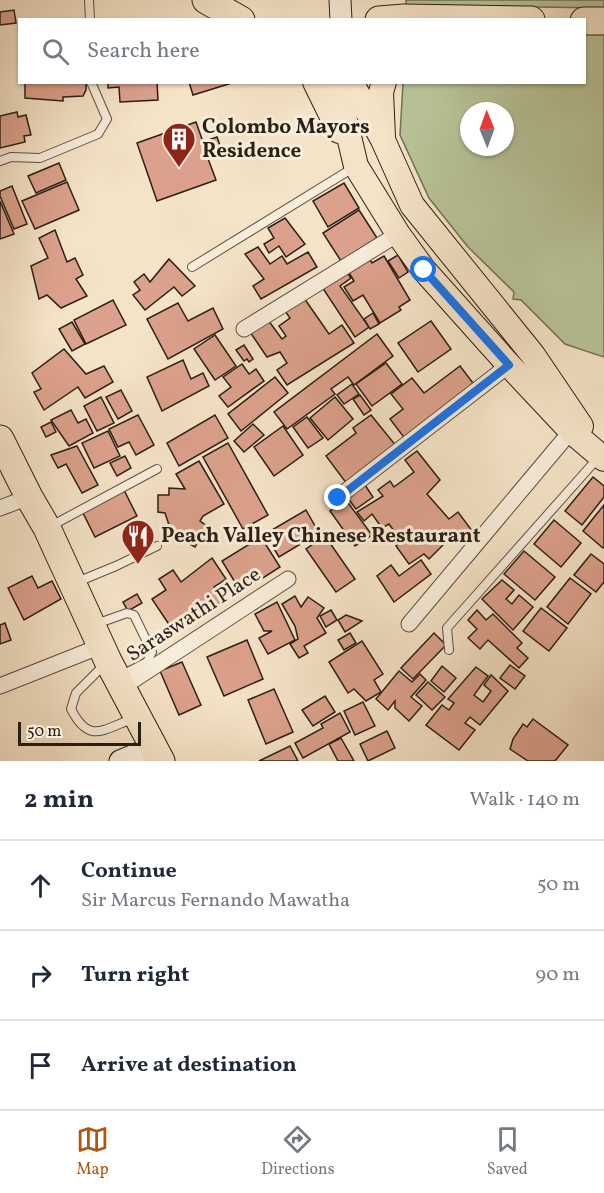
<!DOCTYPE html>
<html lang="en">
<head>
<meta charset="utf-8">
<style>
  :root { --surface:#fff; --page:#f6f6f7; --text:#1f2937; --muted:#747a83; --line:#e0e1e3; --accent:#b45309 }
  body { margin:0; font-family:Vollkorn,serif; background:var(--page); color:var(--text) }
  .compass { position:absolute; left:460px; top:102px; width:54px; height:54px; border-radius:50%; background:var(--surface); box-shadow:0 2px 4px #0004; rotate:359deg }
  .scale { position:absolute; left:18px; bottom:15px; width:123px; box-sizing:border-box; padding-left:6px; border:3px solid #2b1f15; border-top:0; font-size:16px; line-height:21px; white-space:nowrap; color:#2b1f15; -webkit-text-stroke:4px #f8eddb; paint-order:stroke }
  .stop { position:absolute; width:18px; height:18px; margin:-14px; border:4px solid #1a73e8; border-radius:50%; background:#fff }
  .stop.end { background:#1a73e8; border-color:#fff; box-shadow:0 2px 6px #0008 }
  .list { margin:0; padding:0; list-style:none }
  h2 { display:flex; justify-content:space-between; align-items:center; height:78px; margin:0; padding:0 24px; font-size:26px }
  h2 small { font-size:20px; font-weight:400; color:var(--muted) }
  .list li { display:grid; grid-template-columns:39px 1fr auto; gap:18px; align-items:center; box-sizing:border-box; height:90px; padding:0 24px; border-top:2px solid var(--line) }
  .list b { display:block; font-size:22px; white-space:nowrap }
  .list p { margin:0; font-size:20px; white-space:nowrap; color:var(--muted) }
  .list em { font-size:20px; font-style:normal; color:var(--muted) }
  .icon { flex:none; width:33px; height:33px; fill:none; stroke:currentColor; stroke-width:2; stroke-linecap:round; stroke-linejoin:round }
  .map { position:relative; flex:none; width:604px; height:761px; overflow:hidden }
  .search { position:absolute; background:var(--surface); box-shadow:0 2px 4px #0004; left:18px; right:18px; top:18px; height:66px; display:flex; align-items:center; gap:15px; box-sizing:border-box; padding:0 21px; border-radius:0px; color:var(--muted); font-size:22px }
  .sheet { height:348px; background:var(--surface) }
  nav { display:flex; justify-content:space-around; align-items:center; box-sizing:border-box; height:84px; border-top:2px solid var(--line); background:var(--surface); font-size:16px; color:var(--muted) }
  nav a { display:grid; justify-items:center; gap:3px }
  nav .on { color:var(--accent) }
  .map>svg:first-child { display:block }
  .green { fill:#b8c498; stroke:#727256; stroke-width:1.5; fill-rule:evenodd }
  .building { fill:#dca18c; stroke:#2b1f15; stroke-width:1.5 }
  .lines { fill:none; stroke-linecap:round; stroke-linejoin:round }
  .lane-casing { stroke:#5e5042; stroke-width:10 }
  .street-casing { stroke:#5e5042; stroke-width:17 }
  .secondary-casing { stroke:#2b1f15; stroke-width:23 }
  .primary-casing { stroke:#2b1f15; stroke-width:26 }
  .highway-casing { stroke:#2b1f15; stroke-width:29 }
  .lane { stroke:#f8eddb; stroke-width:8 }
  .street { stroke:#f8eddb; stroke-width:15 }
  .secondary { stroke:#f8eddb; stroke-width:21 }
  .primary { stroke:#f5e3c7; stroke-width:24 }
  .highway { stroke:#f5e3c7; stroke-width:27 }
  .route { stroke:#1a73e8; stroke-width:8 }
  .labels { text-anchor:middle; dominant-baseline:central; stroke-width:6; stroke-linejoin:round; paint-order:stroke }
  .poi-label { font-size:21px; font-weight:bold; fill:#2b1f15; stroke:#f8eddb; text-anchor:start }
  .street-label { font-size:21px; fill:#2b1f15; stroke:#f8eddb }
</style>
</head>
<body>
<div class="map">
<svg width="604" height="761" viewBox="0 0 604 761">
  <rect width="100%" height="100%" fill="#f5e3c7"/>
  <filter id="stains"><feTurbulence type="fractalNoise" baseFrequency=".00333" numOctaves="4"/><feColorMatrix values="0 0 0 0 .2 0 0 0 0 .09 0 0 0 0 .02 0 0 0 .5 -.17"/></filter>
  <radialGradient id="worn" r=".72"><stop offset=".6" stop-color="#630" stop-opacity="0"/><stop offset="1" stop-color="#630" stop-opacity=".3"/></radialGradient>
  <!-- green -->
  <g class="green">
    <path d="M406 0H604V8L406 5Z"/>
    <path d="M585 30H604V357L565 344 521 300 513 299 514 292 468 247 429 198 400 135 403 83 584 82ZM469 111H505V147H469Z"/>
  </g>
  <!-- building -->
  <g class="building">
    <path d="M14 10 16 23 0 25V12Z"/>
    <path d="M25 82H86V90L83 96 63 97V101L25 98Z"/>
    <path d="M108 82H157L158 100 120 102 119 87 108 88Z"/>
    <path d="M189 82H235L193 95Z"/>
    <path d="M17 112 18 117 26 115 31 135 24 136 25 142 0 148V116Z"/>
    <path d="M196 122 203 142 217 137 222 151 207 156 216 180 157 201 137 143Z"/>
    <path d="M59 163 66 180 36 193 28 176Z"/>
    <path d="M67 182 79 210 35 229 22 201Z"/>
    <path d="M344 183 359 208 328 227 313 201Z"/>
    <path d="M12 186 27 224 14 229 0 196V191Z"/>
    <path d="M0 201 14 234 0 239Z"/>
    <path d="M359 210 377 238 341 261 323 233Z"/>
    <path d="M285 218 305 244 286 257 279 246 269 253 264 244 274 238 268 228Z"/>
    <path d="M55 230 67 262 75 258 83 275 76 279 87 296 61 308 47 295 39 299 31 266 48 258 39 238Z"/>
    <path d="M258 247 270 264 282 256 287 264 308 252 317 267 261 299 253 286 264 279 245 254Z"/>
    <path d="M398 255 408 272 399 278 388 261Z"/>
    <path d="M384 256 410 300 399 307 401 310 380 323 363 295 353 301 344 287 354 281 348 271 369 258 372 263Z"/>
    <path d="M169 259 195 286 182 296 174 287 145 310 133 295 140 290 134 282 144 274 150 282Z"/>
    <path d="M345 270 351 278 340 286 369 327 355 337 322 287Z"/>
    <path d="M304 298 329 334 342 325 354 343 287 385 277 370 287 363 280 352 267 357 250 332 268 320 282 339 286 336 279 326 290 318 285 311Z"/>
    <path d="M113 300 126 325 86 344 74 320Z"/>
    <path d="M178 303 188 321 213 308 223 329 168 359 147 319Z"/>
    <path d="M373 313 379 324 370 329 364 319Z"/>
    <path d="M431 321 451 349 418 372 398 343Z"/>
    <path d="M72 322 85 344 72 351 59 329Z"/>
    <path d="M377 334 393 356 354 385 348 377 331 389 335 394 287 429 274 412Z"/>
    <path d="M215 335 236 366 215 380 194 349Z"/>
    <path d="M244 345 253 359 249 362 247 359 244 361 236 350Z"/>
    <path d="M64 349 86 374 104 366 113 382 85 398 78 387 44 410 34 392 41 389 32 373Z"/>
    <path d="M183 360 191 379 203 373 209 386 162 411 147 377Z"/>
    <path d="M386 363 402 384 372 406 356 384Z"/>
    <path d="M242 364 249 374 256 369 264 381 228 407 219 396 231 387 223 377Z"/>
    <path d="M460 366 476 387 406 440 390 419 403 409 391 394 412 378 424 393Z"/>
    <path d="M275 377 288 393 241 431 228 414Z"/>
    <path d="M352 384 359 394 344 404 337 395Z"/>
    <path d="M121 390 132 411 118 419 106 397Z"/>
    <path d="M360 395 371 410 364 415 353 399Z"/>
    <path d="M101 397 114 423 97 431 84 406Z"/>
    <path d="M335 397 353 419 328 440 310 418Z"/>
    <path d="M71 410 78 423 86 419 93 433 69 446 51 420Z"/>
    <path d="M138 415 154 445 136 455 129 442 118 447 109 429Z"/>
    <path d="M215 415 228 438 179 466 167 443Z"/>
    <path d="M371 415 397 447 347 484 326 456 356 433 353 428Z"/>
    <path d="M307 417 323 438 308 448 293 427Z"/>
    <path d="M51 422 56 432 46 437 41 427Z"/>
    <path d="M253 424 264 435 244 452 234 441Z"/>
    <path d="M283 426 303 455 274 476 254 447Z"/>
    <path d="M108 431 120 456 94 468 82 443Z"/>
    <path d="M228 443 268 515 243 529 203 457Z"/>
    <path d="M77 446 98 485 82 493 66 464 58 468 51 455Z"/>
    <path d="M417 451 440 480 427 494 449 519 458 512 476 536 465 545 455 533 429 559 424 554 409 564 396 546 402 542 389 524 382 528 372 514 364 521 357 512 383 496 378 490 390 481 394 487 414 472 405 460Z"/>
    <path d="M125 456 131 468 117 476 110 463Z"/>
    <path d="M199 461 224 504 203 516 200 521 207 526 195 547 172 534 165 513 158 512V495H169V488L185 489 176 474Z"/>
    <path d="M593 477 604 486V497L582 525 565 511Z"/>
    <path d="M365 485 373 497 356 509 347 497Z"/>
    <path d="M124 490 137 516 95 537 82 511Z"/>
    <path d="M346 500 372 535 355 546 330 511Z"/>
    <path d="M604 505V547L603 548 583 531Z"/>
    <path d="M306 510 319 533 279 557 265 534Z"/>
    <path d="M554 520 581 543 561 567 534 544Z"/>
    <path d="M325 536 355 579 336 592 306 549Z"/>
    <path d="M261 537 280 567 241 592 222 561Z"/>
    <path d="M524 551 555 577 535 600 504 574Z"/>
    <path d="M591 554 604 564V582L596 592 574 575Z"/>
    <path d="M212 558 226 579 214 587 223 601 174 632 152 599 166 590 159 579 173 570 181 582Z"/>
    <path d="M421 560 431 574 394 602 377 576 391 565 399 576Z"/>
    <path d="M32 576 38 588 52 581 61 599 24 620 8 588Z"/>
    <path d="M570 578 591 594 568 624 547 607Z"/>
    <path d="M502 580 514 590 506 599 512 604 519 595 533 607 513 630 482 599Z"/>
    <path d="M137 594 142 603 128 611 123 602Z"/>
    <path d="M295 596 301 607 308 597 324 608 317 618 326 633 304 646 308 653 299 658 290 644 298 639 295 626 282 604Z"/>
    <path d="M277 602 295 640 268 654 259 638 272 631H264L255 614Z"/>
    <path d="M541 608 567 628 549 651 523 631Z"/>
    <path d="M331 610 337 620 326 627 320 616Z"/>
    <path d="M477 610 486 620 493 614 522 643 517 648 528 658 519 668 488 640 480 649 468 638 477 629 468 620Z"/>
    <path d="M346 615 362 621 345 632 338 620Z"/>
    <path d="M5 623 11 640 0 644V625Z"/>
    <path d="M350 633 356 643 344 650 338 640Z"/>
    <path d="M434 633 446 645 413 679 401 668Z"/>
    <path d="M247 640 263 679 224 696 207 657Z"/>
    <path d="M362 641 383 674 374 680 381 692 366 701 354 689 348 693 329 662Z"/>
    <path d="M182 662 201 705 179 715 160 671Z"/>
    <path d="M510 665 525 676 515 689 500 678Z"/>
    <path d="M442 666 456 678 444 692 431 681Z"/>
    <path d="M476 667 488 676 474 695 483 702 491 691 484 685 491 675 508 691 480 725 470 717 465 723 475 730 459 750 426 725 442 705 449 710 454 703 448 699Z"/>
    <path d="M399 671 412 682 420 674 426 680 411 697 422 706 409 721 395 708V701L388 710 376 699Z"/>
    <path d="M428 682 445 697 432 710 416 695Z"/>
    <path d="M274 689 293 732 266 744 248 700Z"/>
    <path d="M325 696 335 712 313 726 302 710Z"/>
    <path d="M363 702 375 726 355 735 344 711Z"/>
    <path d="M340 713 350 732 303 758 295 743 323 728 321 724Z"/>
    <path d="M533 719 568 745 555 761H528L510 749 513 739 523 724 527 727Z"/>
    <path d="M387 731 395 748 368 761 360 744Z"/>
    <path d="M341 738 354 761H338L329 744Z"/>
    <path d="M290 746 298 761H259Z"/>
  </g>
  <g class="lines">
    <defs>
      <g id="lane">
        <path d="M89 0 90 20"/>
        <path d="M0 161 11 157 40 158 98 134 107 119 91 82"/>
        <path d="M192 267 353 168"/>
        <path d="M51 526 157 469"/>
        <path d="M77 582 116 566 157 546"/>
        <path d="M96 624 127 613 134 615 152 652 147 662 120 676"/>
        <path d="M449 650 447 628 597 459"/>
        <path d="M105 664 76 693 71 709C89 744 102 730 132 719"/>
      </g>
      <g id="street">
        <path d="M244 329 398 234"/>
        <path d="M337 498 509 365"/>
        <path d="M0 508 29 497"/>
        <path d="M409 624 571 431"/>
        <path d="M0 686 101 646"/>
        <path d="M123 687 288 579"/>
      </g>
      <g id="secondary">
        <path d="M340 0 341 20"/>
        <path d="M120 761 154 747"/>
      </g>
      <g id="primary">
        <path d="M315 82 339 131"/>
        <path d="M336 82 356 166 398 234 424 270 509 365 571 431 604 459"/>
        <path d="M351 82 383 140 412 205 533 355 581 426"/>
        <path d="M383 137 381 92 384 82"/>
      </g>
      <g id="highway">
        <path d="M206 0 241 20"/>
        <path d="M379 20 404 18 531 20"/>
        <path d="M584 21H604"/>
        <path d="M0 439 29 497 47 528 108 661 161 761"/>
      </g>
    </defs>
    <!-- lane casing -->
    <use href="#lane" class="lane-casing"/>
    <!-- street casing -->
    <use href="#street" class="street-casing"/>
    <!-- secondary casing -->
    <use href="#secondary" class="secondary-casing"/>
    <!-- primary casing -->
    <use href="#primary" class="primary-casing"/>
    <!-- highway casing -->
    <use href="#highway" class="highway-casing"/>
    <!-- lane -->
    <use href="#lane" class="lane"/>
    <!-- street -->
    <use href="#street" class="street"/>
    <!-- secondary -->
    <use href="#secondary" class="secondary"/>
    <!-- primary -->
    <use href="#primary" class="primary"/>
    <!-- highway -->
    <use href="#highway" class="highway"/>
  </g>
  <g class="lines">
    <!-- route -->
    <path class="route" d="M338 498 509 365 424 270"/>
  </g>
  <!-- icons -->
  <defs>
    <symbol id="building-pin" viewBox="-11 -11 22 30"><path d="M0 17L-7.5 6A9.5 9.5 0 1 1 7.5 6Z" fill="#8f2418" stroke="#f8eddb"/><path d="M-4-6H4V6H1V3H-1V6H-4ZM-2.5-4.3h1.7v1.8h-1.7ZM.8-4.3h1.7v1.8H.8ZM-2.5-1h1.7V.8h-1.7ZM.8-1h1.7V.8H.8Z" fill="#fff"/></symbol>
    <symbol id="restaurant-pin" viewBox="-11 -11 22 30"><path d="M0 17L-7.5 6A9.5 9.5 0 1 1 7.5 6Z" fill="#8f2418" stroke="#f8eddb"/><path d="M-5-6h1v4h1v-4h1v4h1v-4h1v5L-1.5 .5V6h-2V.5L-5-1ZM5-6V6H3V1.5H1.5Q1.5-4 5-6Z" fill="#fff"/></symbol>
  </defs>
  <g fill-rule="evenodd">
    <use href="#building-pin" x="160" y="120" width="38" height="52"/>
    <use href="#restaurant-pin" x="119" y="517" width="38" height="52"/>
  </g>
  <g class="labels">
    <!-- poi labels -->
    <g class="poi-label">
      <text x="202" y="127">Colombo Mayors<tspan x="202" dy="24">Residence</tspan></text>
      <text x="161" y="536">Peach Valley Chinese Restaurant</text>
    </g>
    <!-- street labels -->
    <g class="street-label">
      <text transform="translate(194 615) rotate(-33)">Saraswathi Place</text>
    </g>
  </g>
  <rect width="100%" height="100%" filter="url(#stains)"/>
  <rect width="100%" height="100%" fill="url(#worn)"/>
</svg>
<svg class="compass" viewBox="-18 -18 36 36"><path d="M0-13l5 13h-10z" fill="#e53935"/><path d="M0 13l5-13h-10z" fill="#747a83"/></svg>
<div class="scale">50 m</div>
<div class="stop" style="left:424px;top:270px"></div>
<div class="stop end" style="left:338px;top:498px"></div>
<div class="search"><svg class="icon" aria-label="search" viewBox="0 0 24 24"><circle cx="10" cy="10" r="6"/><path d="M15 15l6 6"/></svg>Search here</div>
</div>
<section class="sheet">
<h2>2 min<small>Walk · 140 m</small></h2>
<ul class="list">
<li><svg class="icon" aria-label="ahead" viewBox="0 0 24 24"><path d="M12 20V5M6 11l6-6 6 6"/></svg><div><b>Continue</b><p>Sir Marcus Fernando Mawatha</p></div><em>50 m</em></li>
<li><svg class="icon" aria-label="right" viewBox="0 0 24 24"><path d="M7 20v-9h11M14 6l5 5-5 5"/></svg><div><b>Turn right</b></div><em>90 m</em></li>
<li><svg class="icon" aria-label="arrive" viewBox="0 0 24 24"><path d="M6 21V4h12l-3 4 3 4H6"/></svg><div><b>Arrive at destination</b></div></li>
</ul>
</section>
<nav>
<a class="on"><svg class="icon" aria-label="map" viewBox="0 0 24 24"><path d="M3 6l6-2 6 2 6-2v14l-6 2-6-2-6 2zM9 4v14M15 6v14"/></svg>Map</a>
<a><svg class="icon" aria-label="directions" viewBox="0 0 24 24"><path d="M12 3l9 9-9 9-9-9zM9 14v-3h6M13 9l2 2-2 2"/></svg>Directions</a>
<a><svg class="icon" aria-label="saved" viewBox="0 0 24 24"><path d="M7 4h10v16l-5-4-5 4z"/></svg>Saved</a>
</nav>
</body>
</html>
